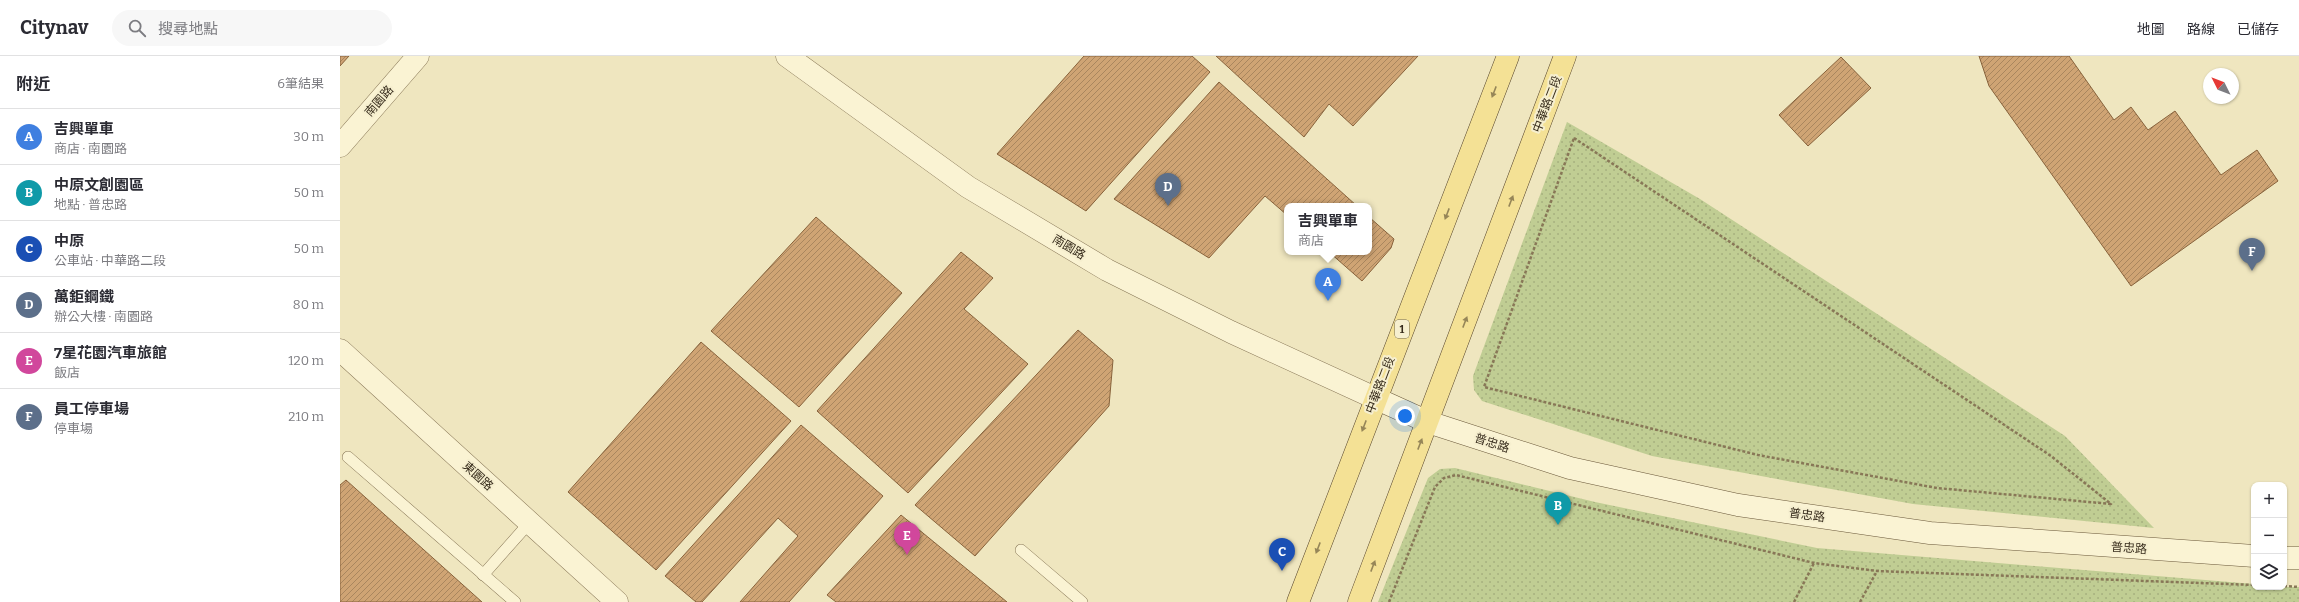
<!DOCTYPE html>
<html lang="zh-TW">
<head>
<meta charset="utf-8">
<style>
  :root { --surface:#fff; --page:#f7f7f7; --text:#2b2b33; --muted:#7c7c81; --line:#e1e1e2; --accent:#993225 }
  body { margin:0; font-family:Bitter,"Noto Sans TC",serif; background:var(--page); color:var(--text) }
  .controls { position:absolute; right:12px; bottom:12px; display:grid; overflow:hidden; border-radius:8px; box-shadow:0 1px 3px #0004 }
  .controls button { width:36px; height:36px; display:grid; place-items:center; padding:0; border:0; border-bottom:1px solid var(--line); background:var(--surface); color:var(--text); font:20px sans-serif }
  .compass { position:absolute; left:1863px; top:12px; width:36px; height:36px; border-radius:50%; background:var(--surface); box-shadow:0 1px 3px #0004; rotate:312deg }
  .you { position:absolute; left:1065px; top:360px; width:14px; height:14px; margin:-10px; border:3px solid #fff; border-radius:50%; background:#1a73e8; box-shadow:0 0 0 6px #1a73e833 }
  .badge { display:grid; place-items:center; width:26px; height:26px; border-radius:50%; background:var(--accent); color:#fff; font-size:13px; font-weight:700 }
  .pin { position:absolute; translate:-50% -33px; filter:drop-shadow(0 1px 2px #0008) }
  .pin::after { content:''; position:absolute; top:21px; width:14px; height:12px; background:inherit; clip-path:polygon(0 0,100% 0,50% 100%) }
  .popup { position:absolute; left:944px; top:147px; width:88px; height:52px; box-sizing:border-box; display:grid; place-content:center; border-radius:8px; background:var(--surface); filter:drop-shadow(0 1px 3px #0005); font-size:13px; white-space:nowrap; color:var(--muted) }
  .popup b { font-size:15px; color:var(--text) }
  .popup::after { content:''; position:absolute; left:50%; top:100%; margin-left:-8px; border:8px solid transparent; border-top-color:var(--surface) }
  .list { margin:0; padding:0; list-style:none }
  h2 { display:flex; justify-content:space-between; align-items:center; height:52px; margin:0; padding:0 16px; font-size:17px }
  h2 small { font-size:13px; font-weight:400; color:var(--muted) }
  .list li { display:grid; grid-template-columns:26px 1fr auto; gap:12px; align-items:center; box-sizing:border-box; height:56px; padding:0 16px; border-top:1px solid var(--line) }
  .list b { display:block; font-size:15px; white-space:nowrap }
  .list p { margin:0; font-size:13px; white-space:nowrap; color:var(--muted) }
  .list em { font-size:13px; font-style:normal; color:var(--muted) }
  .icon { flex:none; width:22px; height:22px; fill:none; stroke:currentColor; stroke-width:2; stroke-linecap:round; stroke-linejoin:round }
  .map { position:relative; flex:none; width:1959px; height:546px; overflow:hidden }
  header { display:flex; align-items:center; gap:24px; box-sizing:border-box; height:56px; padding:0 20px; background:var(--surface); border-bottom:1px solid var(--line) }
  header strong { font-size:19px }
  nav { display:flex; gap:22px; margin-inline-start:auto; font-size:14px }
  .search { width:280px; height:36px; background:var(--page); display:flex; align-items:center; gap:10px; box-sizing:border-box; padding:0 14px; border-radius:22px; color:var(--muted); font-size:15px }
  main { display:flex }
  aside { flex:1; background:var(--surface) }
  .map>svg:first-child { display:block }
  .park { fill:url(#park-dots) }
  .building { fill:url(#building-hatch); stroke:#88633c }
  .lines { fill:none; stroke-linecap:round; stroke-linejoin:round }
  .lane-casing { stroke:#887757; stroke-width:12 }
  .street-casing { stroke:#887757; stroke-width:23 }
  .secondary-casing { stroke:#6a583a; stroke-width:23 }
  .primary-casing { stroke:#56442c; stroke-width:23 }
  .path { stroke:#887757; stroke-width:2.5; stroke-dasharray:3 2; stroke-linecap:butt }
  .lane { stroke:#faf3d3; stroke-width:11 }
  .street { stroke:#faf3d3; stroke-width:22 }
  .secondary { stroke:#faf3d3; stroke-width:22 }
  .primary { stroke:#f4e195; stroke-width:22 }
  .oneway { fill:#968658 }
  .labels { text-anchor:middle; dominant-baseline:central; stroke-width:4; stroke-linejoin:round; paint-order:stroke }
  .shield { fill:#f6efcf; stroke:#706652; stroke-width:1 }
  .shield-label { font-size:11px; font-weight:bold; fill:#372c1c }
  .street-label { font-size:12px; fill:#372c1c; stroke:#f6efcf }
</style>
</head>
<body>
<header>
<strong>Citynav</strong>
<div class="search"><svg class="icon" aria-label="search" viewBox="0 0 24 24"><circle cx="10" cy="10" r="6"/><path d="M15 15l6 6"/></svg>搜尋地點</div>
<nav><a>地圖</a><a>路線</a><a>已儲存</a></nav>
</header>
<main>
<aside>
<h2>附近<small>6筆結果</small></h2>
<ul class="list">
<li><span class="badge" style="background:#3f7fe0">A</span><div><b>吉興單車</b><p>商店 · 南園路</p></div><em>30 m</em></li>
<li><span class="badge" style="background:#0f9aa8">B</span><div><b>中原文創園區</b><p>地點 · 普忠路</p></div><em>50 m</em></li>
<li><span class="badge" style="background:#1a4fb4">C</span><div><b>中原</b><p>公車站 · 中華路二段</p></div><em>50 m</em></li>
<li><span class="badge" style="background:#5c6f8a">D</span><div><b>萬鉅鋼鐵</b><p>辦公大樓 · 南園路</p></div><em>80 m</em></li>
<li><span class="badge" style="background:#d1479c">E</span><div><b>7星花園汽車旅館</b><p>飯店</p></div><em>120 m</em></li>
<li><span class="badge" style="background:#5c6f8a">F</span><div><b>員工停車場</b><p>停車場</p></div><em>210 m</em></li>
</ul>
</aside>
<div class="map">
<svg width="1959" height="546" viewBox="0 0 1959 546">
  <defs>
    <pattern id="park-dots" width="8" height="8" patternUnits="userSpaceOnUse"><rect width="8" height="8" fill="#c0cd93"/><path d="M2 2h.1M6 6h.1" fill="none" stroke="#a6b07e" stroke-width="1.8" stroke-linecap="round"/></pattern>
    <pattern id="building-hatch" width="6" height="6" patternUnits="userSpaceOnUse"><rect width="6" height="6" fill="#cfa474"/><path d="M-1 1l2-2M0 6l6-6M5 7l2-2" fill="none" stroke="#a9865e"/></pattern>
  </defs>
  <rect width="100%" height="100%" fill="#efe6bf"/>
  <!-- park -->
  <g class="park">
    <path d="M1227 66 1360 143 1725 380 1814 472 1573 448 1312 400 1142 345 1134 334 1133 320Z"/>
    <path d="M1115 412 1255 446 1477 492 1914 528V531H1959V546H1038L1088 422 1100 413Z"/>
  </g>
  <!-- building -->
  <g class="building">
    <path d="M0 0H9L0 10Z"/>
    <path d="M744 0H852L870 16 746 155 657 98Z"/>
    <path d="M876 0H1078L1013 70 989 48 964 81Z"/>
    <path d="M1639 0H1729L1774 64 1791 51 1808 74 1835 55 1881 119 1917 94 1938 125 1791 230 1649 30Z"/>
    <path d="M1501 1 1531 32 1468 90 1439 59Z"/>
    <path d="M879 26 1017 150H947V159L925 140 869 202 774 143Z"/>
    <path d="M476 161 562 237 459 351 371 275Z"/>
    <path d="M1029 161 1054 183 1051 192 1022 225 989 196H1029Z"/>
    <path d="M621 196 653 222 624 253 688 308 568 437 477 355Z"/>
    <path d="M738 274 773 304 769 350 635 500 575 449Z"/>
    <path d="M361 286 451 365 316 514 228 436Z"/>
    <path d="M461 369 543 440 449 546H400L458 480 438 462 362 546H356L325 520Z"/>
    <path d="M6 424 142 546H0V429Z"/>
    <path d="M561 459 667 546H496L487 539Z"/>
  </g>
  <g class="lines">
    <defs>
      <g id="lane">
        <path d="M8 401 175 546"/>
        <path d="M681 494 742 546"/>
        <path d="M143 519 190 466"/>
      </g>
      <g id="street">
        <path d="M447 0 628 131 767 214 891 276 1035 342"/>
        <path d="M0 90 78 0"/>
        <path d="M0 294 277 546"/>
      </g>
      <g id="secondary">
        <path d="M1035 342 1088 366 1230 412 1398 449 1590 477 1914 500"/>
        <path d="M1944 502H1959"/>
      </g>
      <g id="primary">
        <path d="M958 546 1168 0"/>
        <path d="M1019 546 1225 0"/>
      </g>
    </defs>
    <!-- lane casing -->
    <use href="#lane" class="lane-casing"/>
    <!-- street casing -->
    <use href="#street" class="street-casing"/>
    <!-- secondary casing -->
    <use href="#secondary" class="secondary-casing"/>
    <!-- primary casing -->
    <use href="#primary" class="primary-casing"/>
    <!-- path -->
    <g class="path">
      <path d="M1234 82 1711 400 1771 448 1597 432 1418 399 1144 331Z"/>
      <path d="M1944 530 1959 531"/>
      <path d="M1049 546 1095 431 1104 422 1116 419 1474 507 1537 515 1914 529"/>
      <path d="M1454 546 1474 507"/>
      <path d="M1520 546 1537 515"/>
    </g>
    <!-- lane -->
    <use href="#lane" class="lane"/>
    <!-- street -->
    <use href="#street" class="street"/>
    <!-- secondary -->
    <use href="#secondary" class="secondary"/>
    <!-- primary -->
    <use href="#primary" class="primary"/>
  </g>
  <!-- one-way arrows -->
  <defs><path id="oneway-solid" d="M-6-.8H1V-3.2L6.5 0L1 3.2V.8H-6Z"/></defs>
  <g class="oneway">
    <use href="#oneway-solid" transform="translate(1154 36) rotate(111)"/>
    <use href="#oneway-solid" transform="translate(1171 145) rotate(-69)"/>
    <use href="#oneway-solid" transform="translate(1107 158) rotate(111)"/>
    <use href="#oneway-solid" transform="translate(1125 266) rotate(-69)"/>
    <use href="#oneway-solid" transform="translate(1024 370) rotate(111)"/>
    <use href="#oneway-solid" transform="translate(1080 388) rotate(-69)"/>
    <use href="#oneway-solid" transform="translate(978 492) rotate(111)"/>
    <use href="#oneway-solid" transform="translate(1033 510) rotate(-69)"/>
  </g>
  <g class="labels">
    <!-- shield labels -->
    <rect class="shield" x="1055" y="264" width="14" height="18" rx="3"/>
    <g class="shield-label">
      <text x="1062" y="273">1</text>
    </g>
    <!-- street labels -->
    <g class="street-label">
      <text transform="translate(39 45) rotate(-49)">南園路</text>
      <text transform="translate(1207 48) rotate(-69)">中華路二段</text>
      <text transform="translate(729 191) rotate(31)">南園路</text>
      <text transform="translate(1040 329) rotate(-69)">中華路二段</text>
      <text transform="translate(1152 387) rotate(18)">普忠路</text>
      <text transform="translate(138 420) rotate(42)">東園路</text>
      <text transform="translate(1467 459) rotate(8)">普忠路</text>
      <text transform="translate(1789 492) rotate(4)">普忠路</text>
    </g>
  </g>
</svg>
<div class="controls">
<button>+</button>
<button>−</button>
<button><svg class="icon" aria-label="layers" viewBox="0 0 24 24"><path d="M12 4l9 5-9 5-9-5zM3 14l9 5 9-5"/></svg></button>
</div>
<svg class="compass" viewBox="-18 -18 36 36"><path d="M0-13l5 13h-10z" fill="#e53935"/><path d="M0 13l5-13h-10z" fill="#7c7c81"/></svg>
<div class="you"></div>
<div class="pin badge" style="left:988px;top:245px;background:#3f7fe0">A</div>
<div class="popup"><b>吉興單車</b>商店</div>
<div class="pin badge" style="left:1218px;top:469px;background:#0f9aa8">B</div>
<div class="pin badge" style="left:942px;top:515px;background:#1a4fb4">C</div>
<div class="pin badge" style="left:828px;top:150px;background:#5c6f8a">D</div>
<div class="pin badge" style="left:567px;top:499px;background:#d1479c">E</div>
<div class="pin badge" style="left:1912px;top:215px;background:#5c6f8a">F</div>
</div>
</main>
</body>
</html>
